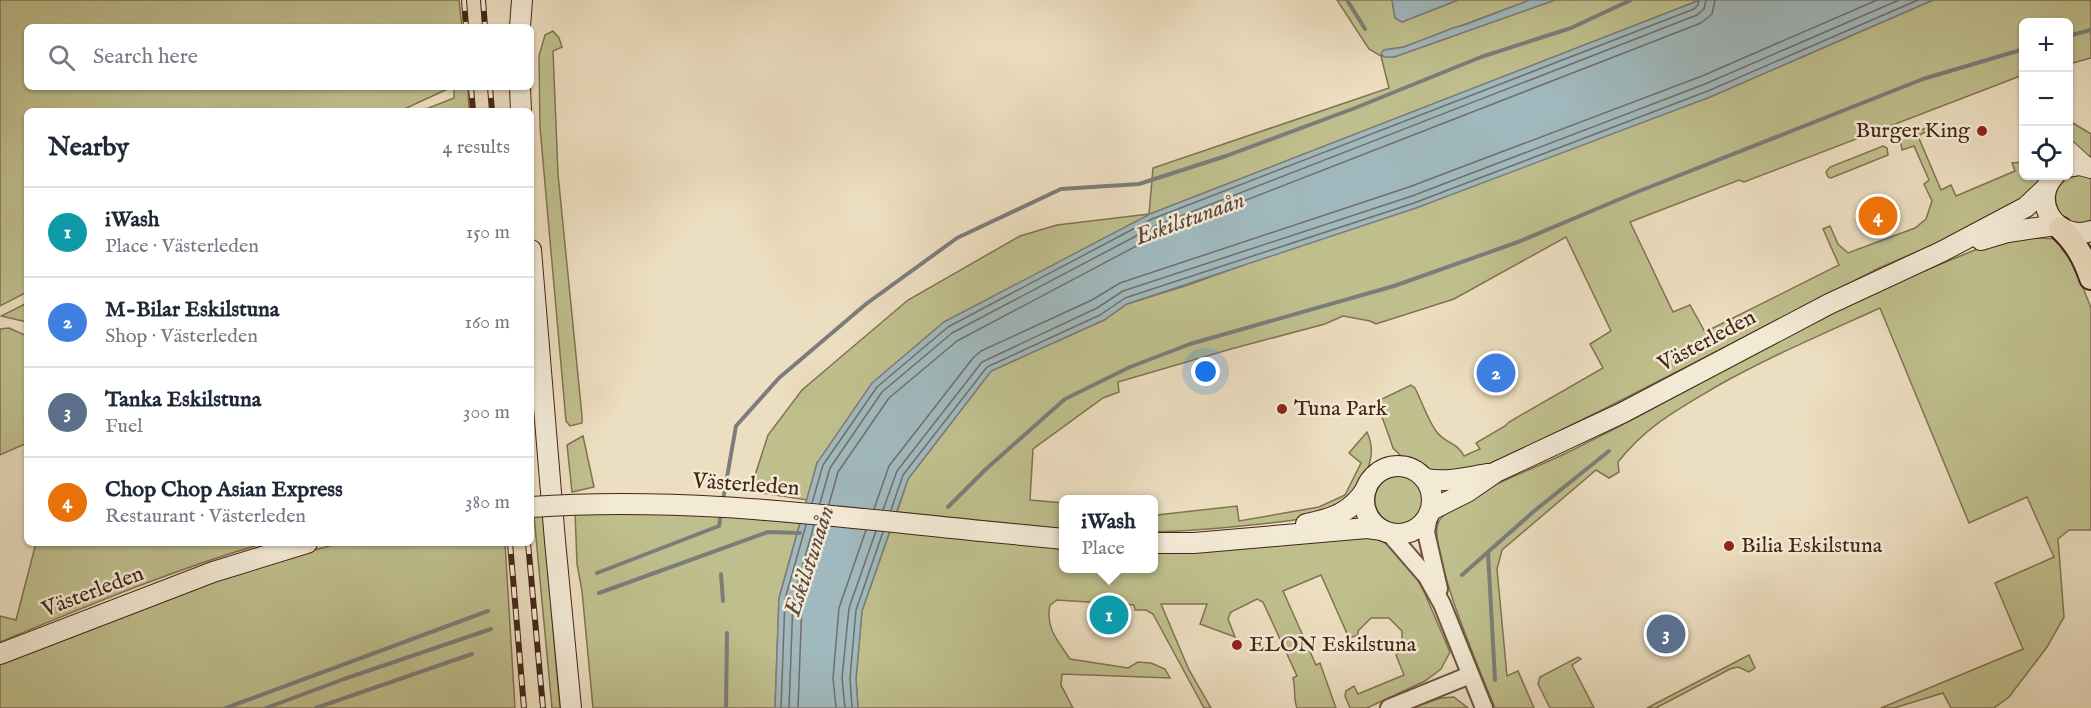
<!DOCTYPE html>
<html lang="en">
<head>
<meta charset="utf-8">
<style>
  :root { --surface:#fff; --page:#f2f2f3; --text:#1f2937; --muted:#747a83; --line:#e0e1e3; --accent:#8f2418 }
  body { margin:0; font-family:"IM FELL English",serif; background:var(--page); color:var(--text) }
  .controls { position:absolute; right:18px; top:18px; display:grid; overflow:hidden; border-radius:9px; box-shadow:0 2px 4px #0004 }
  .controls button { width:54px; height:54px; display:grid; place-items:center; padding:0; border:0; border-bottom:2px solid var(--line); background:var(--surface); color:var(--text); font:30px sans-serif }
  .you { position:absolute; left:1206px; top:372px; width:21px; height:21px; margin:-15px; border:4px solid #fff; border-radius:50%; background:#1a73e8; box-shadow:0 0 0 9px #1a73e833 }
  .badge { display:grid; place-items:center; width:39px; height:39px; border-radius:50%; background:var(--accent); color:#fff; font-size:20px; font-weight:700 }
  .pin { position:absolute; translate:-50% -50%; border:3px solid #fff; box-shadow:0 2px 6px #0006 }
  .popup { position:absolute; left:1059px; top:495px; width:99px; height:78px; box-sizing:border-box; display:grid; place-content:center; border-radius:9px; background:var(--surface); filter:drop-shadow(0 2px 4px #0005); font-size:20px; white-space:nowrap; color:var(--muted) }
  .popup b { font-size:22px; color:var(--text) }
  .popup::after { content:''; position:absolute; left:50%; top:100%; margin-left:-12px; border:12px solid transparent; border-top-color:var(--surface) }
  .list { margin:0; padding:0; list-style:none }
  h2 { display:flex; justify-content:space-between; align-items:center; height:78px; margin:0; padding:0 24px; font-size:26px }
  h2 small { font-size:20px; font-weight:400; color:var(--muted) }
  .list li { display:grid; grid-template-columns:39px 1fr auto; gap:18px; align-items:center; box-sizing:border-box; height:90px; padding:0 24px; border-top:2px solid var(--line) }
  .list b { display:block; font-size:22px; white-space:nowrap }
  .list p { margin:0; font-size:20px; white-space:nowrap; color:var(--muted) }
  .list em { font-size:20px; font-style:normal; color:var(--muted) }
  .icon { flex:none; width:33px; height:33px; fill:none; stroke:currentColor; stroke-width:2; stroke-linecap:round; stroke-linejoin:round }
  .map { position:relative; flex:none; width:2091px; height:708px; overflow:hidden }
  .search { position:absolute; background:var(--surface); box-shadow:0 2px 4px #0004; left:24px; top:24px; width:510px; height:66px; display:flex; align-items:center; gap:15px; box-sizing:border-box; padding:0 21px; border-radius:9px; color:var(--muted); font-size:22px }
  .panel { position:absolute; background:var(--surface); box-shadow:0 2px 4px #0004; left:24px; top:108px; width:510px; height:438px; border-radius:9px }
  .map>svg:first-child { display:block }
  .green { fill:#bfbf8d; stroke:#827250; stroke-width:1.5 }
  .water { fill:#a0b9be; stroke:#7c7d7a; stroke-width:1.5 }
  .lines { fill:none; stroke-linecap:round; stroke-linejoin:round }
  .shore { stroke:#726e69; stroke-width:1.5 }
  .stream { stroke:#7c7d7a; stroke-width:4 }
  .minor-casing { stroke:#6f523f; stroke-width:16 }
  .tertiary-casing { stroke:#6f523f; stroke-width:20 }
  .secondary-casing { stroke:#452414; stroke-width:22 }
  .trunk-casing { stroke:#452414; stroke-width:26 }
  .minor { stroke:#f3ead6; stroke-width:14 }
  .tertiary { stroke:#f3ead6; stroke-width:16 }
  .secondary { stroke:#f3ead6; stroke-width:20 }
  .trunk { stroke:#ecdec0; stroke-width:22 }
  .rail-casing { stroke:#452414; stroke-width:6 }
  .rail { stroke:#f3ead6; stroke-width:4; stroke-dasharray:11; stroke-linecap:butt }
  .secondary-bridge-casing { stroke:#452414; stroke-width:22; stroke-linecap:butt }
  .secondary-bridge { stroke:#f3ead6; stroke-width:20 }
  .poi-dot { fill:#8f2418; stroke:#f3ead6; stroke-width:2 }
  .labels { text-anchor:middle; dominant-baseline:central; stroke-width:5; stroke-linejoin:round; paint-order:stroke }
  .poi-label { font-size:22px; fill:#452414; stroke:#f3ead6; text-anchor:start }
  .street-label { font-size:22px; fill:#452414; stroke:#f3ead6 }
  .water-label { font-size:24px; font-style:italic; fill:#5c493e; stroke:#f3ead6 }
</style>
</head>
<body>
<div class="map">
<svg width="2091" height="708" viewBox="0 0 2091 708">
  <rect width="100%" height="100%" fill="#ecdec0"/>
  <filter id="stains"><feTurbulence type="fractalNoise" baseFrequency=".00333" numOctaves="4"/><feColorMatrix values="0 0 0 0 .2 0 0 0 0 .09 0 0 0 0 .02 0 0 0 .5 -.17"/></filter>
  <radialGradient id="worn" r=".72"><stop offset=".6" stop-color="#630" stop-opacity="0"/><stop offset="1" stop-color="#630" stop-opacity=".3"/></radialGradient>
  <!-- green -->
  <g class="green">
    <path d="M0 0H459L462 27H27V87H452L400 111H27V292L0 306Z"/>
    <path d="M1337 0H1392L1395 18 1402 22 1458 0H1530L1404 47 1384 50 1381 56 1394 57 1555 0H1700L1150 214 817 463 807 500 750 491 768 435 802 390 908 300 1020 236 1057 225 1149 214 1153 168 1389 88 1381 56 1369 49Z"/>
    <path d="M1933 0H2091V58L2069 64 2068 22H2024L2023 75 1744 182 1739 180 1630 222 1673 312 1690 305 1705 332 1839 265 1823 229 1830 226 1838 244 1848 253 1915 228 1926 219 1932 201 1924 184 1929 180 1914 146 1902 150 1900 138 1926 128 1927 131 1918 136 1941 190 1951 185 1956 196 2015 171 2012 163 2023 162 2024 176H2044L2022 200 1990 220 1879 268 1602 410 1506 457 1471 471 1436 475 1401 456 1393 448 1389 436 1379 409 1380 400 1411 385 1415 388C1422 402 1427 418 1436 431 1445 444 1456 441 1464 456L1480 449 1476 443 1505 426 1509 422 1603 368 1590 344 1611 331 1566 237 1454 299 1376 324 1370 321 1343 316 1325 324 1231 349 1118 382 1119 392 1103 398 1033 449 1030 500 1064 503V529L897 512 908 479 991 371 1104 320 1127 304 1188 285 1710 97Z"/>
    <path d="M553 31 559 38 562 47 553 51 558 174 582 416V423L570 426 566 421 540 127 539 56 545 35Z"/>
    <path d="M454 87H468L469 111H421L454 98Z"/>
    <path d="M2068 120 2091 134V159C2072 148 2069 141 2068 120Z"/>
    <path d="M1883 146 1887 148 1888 155 1831 178 1828 177 1826 172 1830 167Z"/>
    <path d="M2080 175 2091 178V220C2062 240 2034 181 2080 175Z"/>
    <path d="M2007 237 2064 239 2091 308V530H2069L2058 539 2064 617 2047 647 2009 697 1994 708H1951L1943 693 1894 708H1881L2023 649 1995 583 2054 557 2027 497 1969 523 1880 308C1825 333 1771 356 1719 385 1680 408 1647 425 1618 462L1619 472 1609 478 1596 470 1502 550 1497 569 1507 676 1518 671 1534 708H1495C1482 676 1428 551 1438 523 1447 501 1535 468 1560 456 1649 414 1735 361 1824 317 1883 287 1945 262 2007 237Z"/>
    <path d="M27 303V322L1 316Z"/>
    <path d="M9 328 27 336V443L0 455V329Z"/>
    <path d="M1367 432C1374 447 1372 462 1364 476 1358 488 1350 501 1338 507 1315 519 1286 521 1261 524 1225 528 1190 531 1154 532V514L1157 515 1237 506 1239 521 1319 507 1345 495 1361 463 1349 453Z"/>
    <path d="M583 436 594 487 572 492 567 445Z"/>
    <circle cx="1399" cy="500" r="24"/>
    <path d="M575 512H678L800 523 779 598 775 708H593L582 591 577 564Z"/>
    <path d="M543 515 560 708H552L534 516Z"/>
    <path d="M890 531 1030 544 1064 550V568H1154V551L1335 536 1375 538 1389 545 1411 567 1425 594 1450 652 1441 669 1425 681 1367 708H1350L1345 696 1346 691 1354 686 1358 694 1404 675 1396 655 1402 649V631L1389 618H1371L1358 631V635L1349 638 1321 575 1283 591 1316 665 1320 663 1336 708H1297C1293 698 1296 689 1293 678L1297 676 1263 602 1257 599 1231 612 1228 619 1235 637 1200 624 1207 604H1161L1189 670 1211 708H1204L1153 614 1146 610H1135L1134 605 1057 600 1050 605C1045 628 1058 641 1070 659L1128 668 1138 662 1151 663 1165 669 1170 678 1062 674 1061 685 1073 708H858L856 679 862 611Z"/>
    <path d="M36 543H265C175 569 87 606 0 642V616L16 620Z"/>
    <path d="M341 543H505L515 708H0V663L241 569Z"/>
    <path d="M1749 655 1755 668 1749 672 1738 667 1730 669 1656 708H1647Z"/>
    <path d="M1578 657 1581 659 1572 665 1594 708H1550L1538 684 1540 677Z"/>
    <path d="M1454 697 1468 708H1411L1441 698Z"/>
  </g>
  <!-- water -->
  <g class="water">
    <path d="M1392 0H1458L1402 22 1395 18Z"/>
    <path d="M1530 0H1555L1394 57H1384L1381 53 1384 50 1404 47 1453 28 1467 24Z"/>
    <path d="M1700 0H1933L1710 97 1416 208 1127 304 1104 320 991 371 908 479 862 611 856 679 858 708H775L779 598 817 463 872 383 944 322 1150 214Z"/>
  </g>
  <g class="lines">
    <!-- shore -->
    <g class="shore">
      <path d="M812 503 823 465 877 387 948 327 1152 219 1694 9 1698 5 1699 0"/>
      <path d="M820 503 830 468 882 392 952 333 1155 226 1697 15 1704 9 1706 0"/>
      <path d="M829 504 838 472 889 398 957 341 1159 234 1701 23 1712 14 1715 0"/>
      <path d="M874 509 889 466 973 358 981 351 1092 300 1120 283 1409 187 1702 76 1877 0"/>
      <path d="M883 510 897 471 982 362 1097 308 1123 291 1412 196 1705 84 1899 0"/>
      <path d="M891 510 903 475 987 367 1100 315 1125 298 1414 203 1708 91 1918 0"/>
      <path d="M781 708 785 599 806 525"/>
      <path d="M789 708 793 600 814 525"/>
      <path d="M798 708 802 602 823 526"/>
      <path d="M836 708 833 678 839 608 866 530"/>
      <path d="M845 708 842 678 849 608 876 531"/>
      <path d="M852 708 850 678 856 610 883 532"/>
    </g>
    <!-- stream -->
    <g class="stream">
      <path d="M1347 0 1365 29"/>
      <path d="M2068 36 2091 30"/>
      <path d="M723 500 736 426 779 378 866 304 957 238 1061 189 1139 184 1226 156 1355 108 1481 57 1571 28 1631 0"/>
      <path d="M948 507 986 469 1065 399 1130 367 1190 344 1394 286 1518 242 1632 194 1923 79 2024 49"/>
      <path d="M1488 552 1495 680"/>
      <path d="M597 573 719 526 721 514"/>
      <path d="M721 574 723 601"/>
      <path d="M1462 575 1533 512 1609 451"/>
      <path d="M599 593 768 532 800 533"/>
      <path d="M226 708 488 611"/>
      <path d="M266 708 344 679 491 629"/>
      <path d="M316 708 472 654"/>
      <path d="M726 708 727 633"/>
    </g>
    <defs>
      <path id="minor" d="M2068 147 2089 166"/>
      <g id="tertiary">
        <path d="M1429 516 1426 532 1439 589"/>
        <path d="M1389 533 1427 577 1442 604 1484 708"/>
        <path d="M1389 708 1470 675"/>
      </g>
      <g id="secondary">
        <path d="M520 27 522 0"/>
        <path d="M520 87 521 111"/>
        <path d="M2068 167 2080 165 2091 168"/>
        <path d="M2054 176C2030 202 2057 242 2091 231"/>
        <path d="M1981 240 2008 232 2056 225"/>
        <path d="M531 250 555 541 571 708"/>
        <circle cx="1398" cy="500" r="34"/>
        <path d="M1426 479C1446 483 1468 477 1488 474"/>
        <path d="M1431 510 1467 492 1496 472 1622 413 1829 304 1941 252 2026 207 2046 188"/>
        <path d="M1306 524C1332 519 1352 512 1366 489"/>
        <path d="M981 531 1064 539"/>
        <path d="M1154 543H1194L1367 528 1382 530"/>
        <path d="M0 654 213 572 307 543"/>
      </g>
      <path id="trunk" d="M2060 228C2076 243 2084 258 2091 278"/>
    </defs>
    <!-- minor casing -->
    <use href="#minor" class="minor-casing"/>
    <!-- tertiary casing -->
    <use href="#tertiary" class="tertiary-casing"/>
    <!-- secondary casing -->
    <use href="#secondary" class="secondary-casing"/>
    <!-- trunk casing -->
    <use href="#trunk" class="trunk-casing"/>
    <!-- minor -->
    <use href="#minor" class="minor"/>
    <!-- tertiary -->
    <use href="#tertiary" class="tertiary"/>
    <!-- secondary -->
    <use href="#secondary" class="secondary"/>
    <!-- trunk -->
    <use href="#trunk" class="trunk"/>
    <defs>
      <g id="rail">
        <path d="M464 0 466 27"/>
        <path d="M483 0 485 27"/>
        <path d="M471 87 473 111"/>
        <path d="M490 87 492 111"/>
        <path d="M510 543 524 708"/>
        <path d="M528 543 543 708"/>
      </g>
    </defs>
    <!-- rail casing -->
    <use href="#rail" class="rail-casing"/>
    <!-- rail -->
    <use href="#rail" class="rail"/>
    <defs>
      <path id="secondary-bridge" d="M531 507C682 496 831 516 981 531"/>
    </defs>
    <!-- secondary-bridge casing -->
    <use href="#secondary-bridge" class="secondary-bridge-casing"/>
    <!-- secondary-bridge -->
    <use href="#secondary-bridge" class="secondary-bridge"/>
  </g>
  <!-- markers -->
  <g class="poi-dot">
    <circle cx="1982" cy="131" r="6"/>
    <circle cx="1282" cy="409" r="6"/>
    <circle cx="1729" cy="546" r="6"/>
    <circle cx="1237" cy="645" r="6"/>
  </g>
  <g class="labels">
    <!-- poi labels -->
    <g class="poi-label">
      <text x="1970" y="131" text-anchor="end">Burger King</text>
      <text x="1294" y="409">Tuna Park</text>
      <text x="1741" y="546">Bilia Eskilstuna</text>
      <text x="1249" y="645">ELON Eskilstuna</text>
    </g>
    <!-- street labels -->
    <g class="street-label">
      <text transform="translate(1707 341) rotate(-28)">Västerleden</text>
      <text transform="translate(746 485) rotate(4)">Västerleden</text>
      <text transform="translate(93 592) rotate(-21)">Västerleden</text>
    </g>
    <!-- water labels -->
    <g class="water-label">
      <text transform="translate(1190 219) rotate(-20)">Eskilstunaån</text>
      <text transform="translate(810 561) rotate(-72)">Eskilstunaån</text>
    </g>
  </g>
  <rect width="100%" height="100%" filter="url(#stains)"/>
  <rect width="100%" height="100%" fill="url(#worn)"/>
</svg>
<div class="controls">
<button>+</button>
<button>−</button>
<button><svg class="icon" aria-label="locate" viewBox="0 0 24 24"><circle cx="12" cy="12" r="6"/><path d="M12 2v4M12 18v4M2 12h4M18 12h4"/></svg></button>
</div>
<div class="you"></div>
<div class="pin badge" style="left:1109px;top:615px;background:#0f9aa8">1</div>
<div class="popup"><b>iWash</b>Place</div>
<div class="pin badge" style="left:1496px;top:373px;background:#3f7fe0">2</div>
<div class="pin badge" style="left:1666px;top:634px;background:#5c6f8a">3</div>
<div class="pin badge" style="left:1878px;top:216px;background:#e8710a">4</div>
<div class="search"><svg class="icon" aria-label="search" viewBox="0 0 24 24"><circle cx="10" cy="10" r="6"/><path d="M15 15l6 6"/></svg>Search here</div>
<section class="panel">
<h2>Nearby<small>4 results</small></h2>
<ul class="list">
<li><span class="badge" style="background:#0f9aa8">1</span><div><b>iWash</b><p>Place · Västerleden</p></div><em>150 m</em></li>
<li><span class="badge" style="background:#3f7fe0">2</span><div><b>M-Bilar Eskilstuna</b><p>Shop · Västerleden</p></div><em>160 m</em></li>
<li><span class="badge" style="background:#5c6f8a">3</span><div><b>Tanka Eskilstuna</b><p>Fuel</p></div><em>300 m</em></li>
<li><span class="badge" style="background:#e8710a">4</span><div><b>Chop Chop Asian Express</b><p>Restaurant · Västerleden</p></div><em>380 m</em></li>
</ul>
</section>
</div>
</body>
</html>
